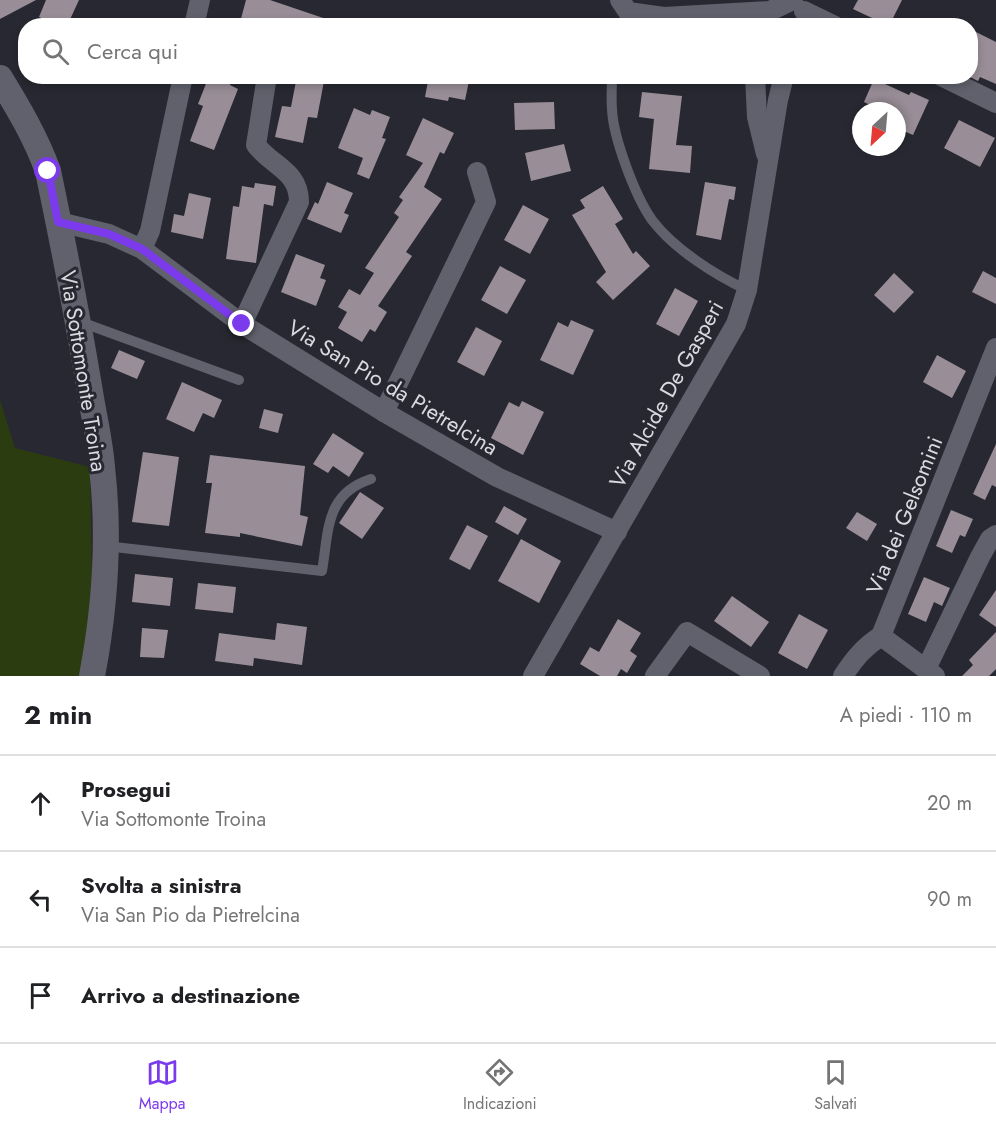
<!DOCTYPE html>
<html lang="it">
<head>
<meta charset="utf-8">
<style>
  :root { --surface:#fff; --page:#f2f2f2; --text:#202124; --muted:#757577; --line:#e0e0e0; --accent:#7c3aed }
  body { margin:0; font-family:Jost,sans-serif; background:var(--page); color:var(--text) }
  .compass { position:absolute; left:852px; top:102px; width:54px; height:54px; border-radius:50%; background:var(--surface); box-shadow:0 3px 9px #0003; rotate:206deg }
  .stop { position:absolute; width:18px; height:18px; margin:-14px; border:4px solid #7c3aed; border-radius:50%; background:#fff }
  .stop.end { background:#7c3aed; border-color:#fff; box-shadow:0 2px 6px #0008 }
  .list { margin:0; padding:0; list-style:none }
  h2 { display:flex; justify-content:space-between; align-items:center; height:78px; margin:0; padding:0 24px; font-size:26px }
  h2 small { font-size:20px; font-weight:400; color:var(--muted) }
  .list li { display:grid; grid-template-columns:39px 1fr auto; gap:18px; align-items:center; box-sizing:border-box; height:96px; padding:0 24px; border-top:2px solid var(--line) }
  .list b { display:block; font-size:22px; white-space:nowrap }
  .list p { margin:0; font-size:20px; white-space:nowrap; color:var(--muted) }
  .list em { font-size:20px; font-style:normal; color:var(--muted) }
  .icon { flex:none; width:33px; height:33px; fill:none; stroke:currentColor; stroke-width:2; stroke-linecap:round; stroke-linejoin:round }
  .map { position:relative; flex:none; width:996px; height:676px; overflow:hidden }
  .search { position:absolute; background:var(--surface); box-shadow:0 3px 9px #0003; left:18px; right:18px; top:18px; height:66px; display:flex; align-items:center; gap:15px; box-sizing:border-box; padding:0 21px; border-radius:24px; color:var(--muted); font-size:22px }
  .sheet { height:366px; background:var(--surface) }
  nav { display:flex; justify-content:space-around; align-items:center; box-sizing:border-box; height:84px; border-top:2px solid var(--line); background:var(--surface); font-size:16px; color:var(--muted) }
  nav a { display:grid; justify-items:center; gap:3px }
  nav .on { color:var(--accent) }
  .map>svg:first-child { display:block }
  .green { fill:#2b3d10 }
  .building { fill:#998e97 }
  .lines { fill:none; stroke-linecap:round; stroke-linejoin:round }
  .service { stroke:#60616c; stroke-width:10 }
  .minor { stroke:#60616c; stroke-width:20 }
  .tertiary { stroke:#60616c; stroke-width:26 }
  .route { stroke:#7c3aed; stroke-width:8 }
  .labels { text-anchor:middle; dominant-baseline:central; stroke-width:6; stroke-linejoin:round; paint-order:stroke }
  .street-label { font-size:22px; fill:#d9d9e0; stroke:#272831 }
</style>
</head>
<body>
<div class="map">
<svg width="996" height="676" viewBox="0 0 996 676">
  <rect width="100%" height="100%" fill="#272831"/>
  <!-- green -->
  <path class="green" d="M0 400 15 448 90 467 92 577 88 633 79 676H0Z"/>
  <!-- building -->
  <g class="building">
    <path d="M0 0H36L0 19Z"/>
    <path d="M46 0H79L67 26H58L39 17Z"/>
    <path d="M246 0H270L338 23 337 26H239Z"/>
    <path d="M858 0H902L889 26 853 9Z"/>
    <path d="M970 29 996 42V84L980 77 978 81 970 77Z"/>
    <path d="M209 76H233L230 85 238 89 214 150 190 141 203 106 198 104Z"/>
    <path d="M297 76H325L317 118 308 117 303 143 275 137 282 106 291 107Z"/>
    <path d="M429 76H465L464 81H469L465 100 449 97 448 101 425 97Z"/>
    <path d="M874 79 909 95 911 92 929 100 913 135 897 128V111H882L864 102Z"/>
    <path d="M642 92 682 96 676 145 692 146 690 173 649 169 654 119 639 117Z"/>
    <path d="M554 102 555 129 515 130 514 103Z"/>
    <path d="M354 108 370 115 372 110 390 117 382 138 386 139 369 179 357 174 363 158 338 148Z"/>
    <path d="M423 118 454 133 444 154 440 152 424 187 442 199 406 252 412 256 378 306 387 312 375 332 370 329 362 342 338 328 347 312 338 307 349 289 360 295 374 273 365 268 399 217 394 213 403 200 399 197 423 163 406 155Z"/>
    <path d="M959 120 995 138 980 167 944 148Z"/>
    <path d="M564 144 571 171 531 181 525 153Z"/>
    <path d="M327 182 353 193 344 213 349 215 341 233 307 219 315 202 318 204Z"/>
    <path d="M705 182 736 187 734 200 729 199 721 240 696 235Z"/>
    <path d="M255 183 276 186 273 206 264 204 256 263 226 259 233 206 239 207 242 186 254 188Z"/>
    <path d="M603 186 623 219 615 224 633 254 636 251 650 266 613 300 596 282 606 272 572 215 585 208 580 200Z"/>
    <path d="M189 193 211 198 203 239 171 232 174 214 184 216Z"/>
    <path d="M523 205 549 219 530 254 504 240Z"/>
    <path d="M296 254 325 265 320 278 326 280 316 306 281 292Z"/>
    <path d="M500 266 526 280 507 314 481 300Z"/>
    <path d="M983 271 996 278V304L972 292Z"/>
    <path d="M894 273 914 292 894 313 874 295Z"/>
    <path d="M675 288 698 301 679 336 656 324Z"/>
    <path d="M571 320 594 330 573 375 540 360 558 322 568 327Z"/>
    <path d="M476 327 502 341 484 376 457 362Z"/>
    <path d="M119 350 145 361 137 379 111 368Z"/>
    <path d="M937 355 966 371 952 398 923 382Z"/>
    <path d="M182 382 222 400 214 418 203 413 194 432 166 419Z"/>
    <path d="M522 401 544 412 523 455 491 438 509 402 519 407Z"/>
    <path d="M264 409 283 414 278 433 259 428Z"/>
    <path d="M333 433 364 453 349 477 333 466 328 473 313 464Z"/>
    <path d="M996 444V487L992 485 985 500 973 494Z"/>
    <path d="M143 452 179 457 169 526 132 522Z"/>
    <path d="M210 455 305 466 300 515 308 517 302 546 240 533V537L205 533 212 483H206Z"/>
    <path d="M360 492 384 508 362 539 339 523Z"/>
    <path d="M504 506 527 519 518 535 495 522Z"/>
    <path d="M951 510 973 519 965 537 960 535 952 553 936 546Z"/>
    <path d="M857 512 877 524 867 541 846 528Z"/>
    <path d="M467 525 488 536 470 570 449 559Z"/>
    <path d="M521 539 561 561 539 603 498 581Z"/>
    <path d="M135 574 173 578 170 606 132 602Z"/>
    <path d="M924 577 950 588 942 606 934 602 926 622 908 614Z"/>
    <path d="M198 583 236 587 233 613 195 609Z"/>
    <path d="M996 590V627L979 615Z"/>
    <path d="M732 596 769 622 751 647 714 621Z"/>
    <path d="M799 614 828 630 807 669 778 653Z"/>
    <path d="M618 619 641 633 630 651 637 656 627 673 621 669 617 676H600L580 664 590 647 599 652Z"/>
    <path d="M277 623 307 627 302 665 254 658 253 666 215 661 219 633 275 640Z"/>
    <path d="M142 628 168 630 164 658 140 657Z"/>
    <path d="M996 632V669L989 676H962L973 665 969 660Z"/>
  </g>
  <g class="lines">
    <!-- service -->
    <g class="service">
      <path d="M612 76C612 87 611 98 612 109 613 137 635 196 652 220 674 249 715 275 747 290"/>
      <path d="M78 321 239 380"/>
      <path d="M106 546 322 571C329 530 325 494 371 479"/>
    </g>
    <!-- minor -->
    <g class="minor">
      <path d="M620 0 628 12 664 17 770 11 793 0"/>
      <path d="M804 11 835 26"/>
      <path d="M194 26 200 0"/>
      <path d="M755 76 757 117 766 154"/>
      <path d="M941 76 996 103"/>
      <path d="M59 222 109 234 142 249 242 324 384 412 497 477 617 532"/>
      <path d="M142 249 150 231 183 76"/>
      <path d="M242 324 299 202C299 171 273 167 256 145L267 76"/>
      <path d="M384 412 486 202 477 172"/>
      <path d="M926 669 980 557 990 539 996 535"/>
      <path d="M533 676 736 324 747 290 778 100 784 76"/>
      <path d="M655 676 687 632 760 676"/>
      <path d="M843 676C854 659 864 647 881 636"/>
      <path d="M935 676 881 636 996 348"/>
    </g>
    <!-- tertiary -->
    <path class="tertiary" d="M0 78C19 109 36 138 48 171 63 243 77 314 89 386 93 413 100 440 102 467 110 537 105 608 92 676"/>
  </g>
  <g class="lines">
    <!-- route -->
    <path class="route" d="M48 171 58 222 109 234 142 249 242 324"/>
  </g>
  <g class="labels">
    <!-- street labels -->
    <g class="street-label">
      <text transform="translate(84 371) rotate(81)">Via Sottomonte Troina</text>
      <text transform="translate(393 387) rotate(31)">Via San Pio da Pietrelcina</text>
      <text transform="translate(666 394) rotate(-61)">Via Alcide De Gasperi</text>
      <text transform="translate(904 515) rotate(-68)">Via dei Gelsomini</text>
    </g>
  </g>
</svg>
<svg class="compass" viewBox="-18 -18 36 36"><path d="M0-13l5 13h-10z" fill="#e53935"/><path d="M0 13l5-13h-10z" fill="#757577"/></svg>
<div class="stop" style="left:48px;top:171px"></div>
<div class="stop end" style="left:242px;top:324px"></div>
<div class="search"><svg class="icon" aria-label="search" viewBox="0 0 24 24"><circle cx="10" cy="10" r="6"/><path d="M15 15l6 6"/></svg>Cerca qui</div>
</div>
<section class="sheet">
<h2>2 min<small>A piedi · 110 m</small></h2>
<ul class="list">
<li><svg class="icon" aria-label="ahead" viewBox="0 0 24 24"><path d="M12 20V5M6 11l6-6 6 6"/></svg><div><b>Prosegui</b><p>Via Sottomonte Troina</p></div><em>20 m</em></li>
<li><svg class="icon" aria-label="left" viewBox="0 0 24 24"><path d="M17 20v-9H6M10 6l-5 5 5 5"/></svg><div><b>Svolta a sinistra</b><p>Via San Pio da Pietrelcina</p></div><em>90 m</em></li>
<li><svg class="icon" aria-label="arrive" viewBox="0 0 24 24"><path d="M6 21V4h12l-3 4 3 4H6"/></svg><div><b>Arrivo a destinazione</b></div></li>
</ul>
</section>
<nav>
<a class="on"><svg class="icon" aria-label="map" viewBox="0 0 24 24"><path d="M3 6l6-2 6 2 6-2v14l-6 2-6-2-6 2zM9 4v14M15 6v14"/></svg>Mappa</a>
<a><svg class="icon" aria-label="directions" viewBox="0 0 24 24"><path d="M12 3l9 9-9 9-9-9zM9 14v-3h6M13 9l2 2-2 2"/></svg>Indicazioni</a>
<a><svg class="icon" aria-label="saved" viewBox="0 0 24 24"><path d="M7 4h10v16l-5-4-5 4z"/></svg>Salvati</a>
</nav>
</body>
</html>
